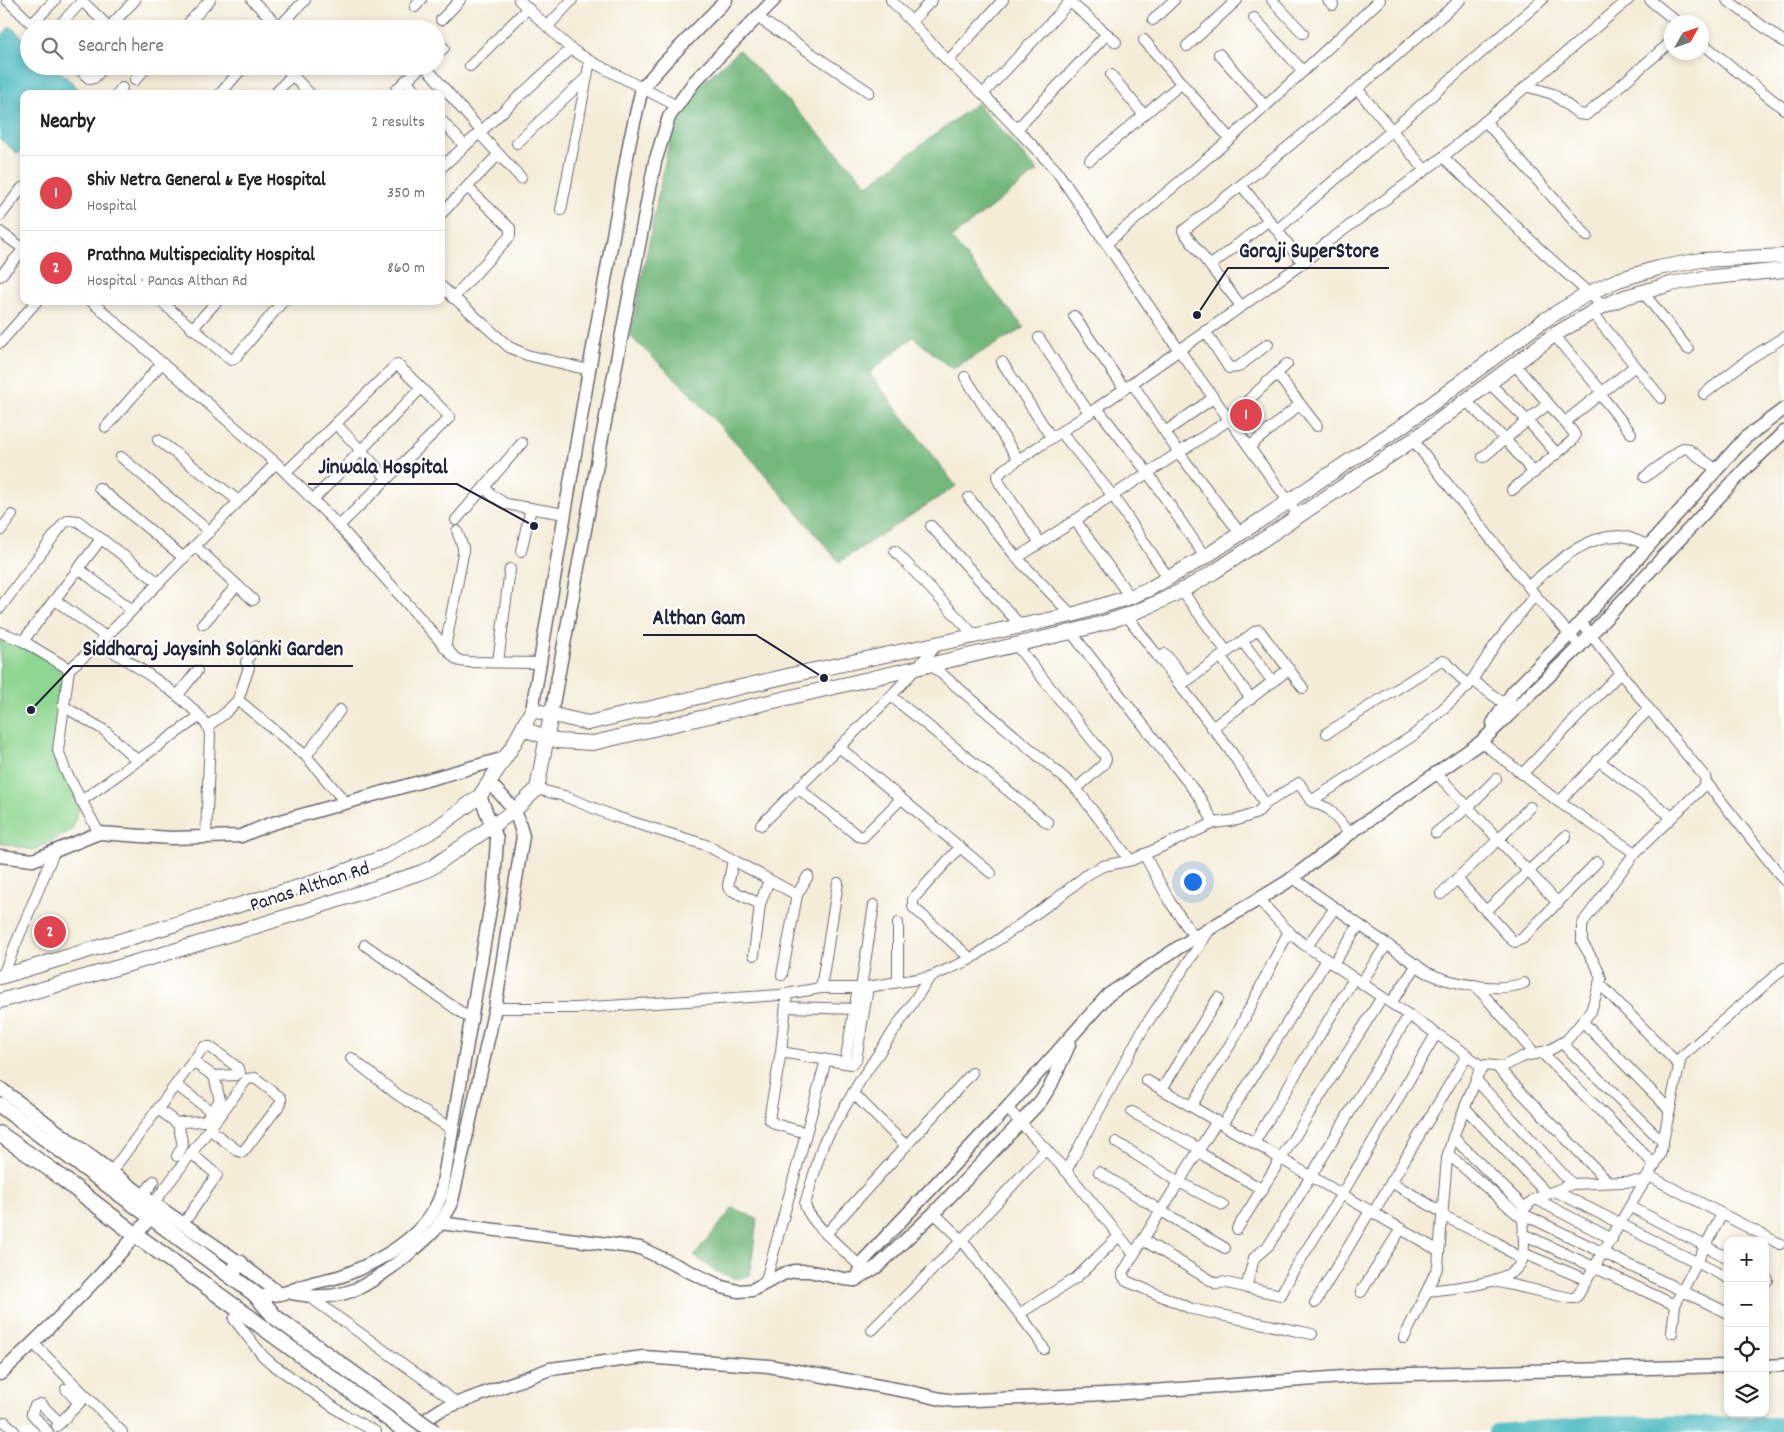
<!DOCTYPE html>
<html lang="en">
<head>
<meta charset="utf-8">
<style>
  :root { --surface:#fff; --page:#f6f6f6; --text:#222; --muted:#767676; --line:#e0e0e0; --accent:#111827 }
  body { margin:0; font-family:Dekko,sans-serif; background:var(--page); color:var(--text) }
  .controls { position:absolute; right:15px; bottom:15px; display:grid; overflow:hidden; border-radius:10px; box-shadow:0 2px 8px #0003 }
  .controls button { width:45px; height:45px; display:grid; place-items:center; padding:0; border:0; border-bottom:1px solid var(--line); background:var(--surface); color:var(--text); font:25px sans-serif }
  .compass { position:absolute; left:1664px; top:15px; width:45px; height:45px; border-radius:50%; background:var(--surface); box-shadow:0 2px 8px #0003; rotate:50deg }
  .you { position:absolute; left:1192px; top:881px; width:18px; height:18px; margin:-12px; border:4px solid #fff; border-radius:50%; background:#1a73e8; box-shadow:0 0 0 8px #1a73e833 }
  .badge { display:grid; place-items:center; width:32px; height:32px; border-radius:50%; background:var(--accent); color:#fff; font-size:16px; font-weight:700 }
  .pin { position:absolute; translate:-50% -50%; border:2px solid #fff; box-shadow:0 1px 5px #0006 }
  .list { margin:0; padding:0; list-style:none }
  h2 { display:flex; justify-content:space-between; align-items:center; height:65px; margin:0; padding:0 20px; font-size:21px }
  h2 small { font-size:16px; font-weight:400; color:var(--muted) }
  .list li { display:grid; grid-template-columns:32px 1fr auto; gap:15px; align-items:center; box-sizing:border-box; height:75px; padding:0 20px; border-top:1px solid var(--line) }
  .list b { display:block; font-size:19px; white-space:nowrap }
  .list p { margin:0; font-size:16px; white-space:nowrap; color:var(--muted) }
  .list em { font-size:16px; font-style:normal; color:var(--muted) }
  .icon { flex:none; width:28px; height:28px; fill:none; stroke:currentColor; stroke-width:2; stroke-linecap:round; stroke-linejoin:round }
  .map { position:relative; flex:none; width:1784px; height:1432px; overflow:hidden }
  .search { position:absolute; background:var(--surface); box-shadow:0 2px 8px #0003; left:20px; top:20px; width:425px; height:55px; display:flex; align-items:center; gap:12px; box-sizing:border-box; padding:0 18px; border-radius:28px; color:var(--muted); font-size:19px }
  .panel { position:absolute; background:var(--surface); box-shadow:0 2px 8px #0003; left:20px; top:90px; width:425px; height:215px; border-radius:10px }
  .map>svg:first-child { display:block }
  .green { fill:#8fd691; stroke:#587c66 }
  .forest { fill:#73b77b; stroke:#4a6c5b }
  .water { fill:#4ab9c0; stroke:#366e7e }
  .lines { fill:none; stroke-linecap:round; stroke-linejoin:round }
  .river { stroke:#4ab9c0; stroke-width:16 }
  .minor-casing { stroke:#6c6972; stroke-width:12 }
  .tertiary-casing { stroke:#6c6972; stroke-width:15 }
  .secondary-casing { stroke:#6c6972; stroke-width:16 }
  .primary-casing { stroke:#6c6972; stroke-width:18 }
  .minor { stroke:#fff; stroke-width:10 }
  .tertiary { stroke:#fff; stroke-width:12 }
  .secondary { stroke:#fff; stroke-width:14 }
  .primary { stroke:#fff; stroke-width:15 }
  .primary-bridge-casing { stroke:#6c6972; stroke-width:18; stroke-linecap:butt }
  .primary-bridge { stroke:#fff; stroke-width:15 }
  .labels { text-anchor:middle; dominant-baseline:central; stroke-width:4.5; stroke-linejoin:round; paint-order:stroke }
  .street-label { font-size:20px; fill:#22223b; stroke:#fff }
  .leader { fill:none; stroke:#22223b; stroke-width:2 }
  .callout-dot { fill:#22223b; stroke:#fff; stroke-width:2 }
  .callout-label { font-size:21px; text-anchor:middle; font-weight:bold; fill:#22223b; stroke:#fff; stroke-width:4.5; stroke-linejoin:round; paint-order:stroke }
</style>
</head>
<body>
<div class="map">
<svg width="1784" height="1432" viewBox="0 0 1784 1432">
  <rect width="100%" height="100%" fill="#fff"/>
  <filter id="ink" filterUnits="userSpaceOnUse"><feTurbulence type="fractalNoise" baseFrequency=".02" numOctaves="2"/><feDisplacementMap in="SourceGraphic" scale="10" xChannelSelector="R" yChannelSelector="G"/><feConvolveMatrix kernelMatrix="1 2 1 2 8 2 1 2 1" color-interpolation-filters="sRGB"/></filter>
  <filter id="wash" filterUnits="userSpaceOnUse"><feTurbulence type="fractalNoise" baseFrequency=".0096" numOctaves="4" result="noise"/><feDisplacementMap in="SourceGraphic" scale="20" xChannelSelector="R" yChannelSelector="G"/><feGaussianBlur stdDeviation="1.12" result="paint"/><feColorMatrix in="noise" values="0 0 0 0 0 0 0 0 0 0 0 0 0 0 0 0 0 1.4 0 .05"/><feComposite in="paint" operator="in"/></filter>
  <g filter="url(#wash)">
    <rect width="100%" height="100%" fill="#f4ecd7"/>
    <!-- green -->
    <path class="green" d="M0 637 69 669 55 751 82 796 72 830 34 850 0 843Z"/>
    <!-- forest -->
    <g class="forest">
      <path d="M739 50 868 185 977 103 1038 171 951 238 1024 328 952 369 913 337 869 373 956 486 839 562 757 465 678 381 630 336 672 127 702 83Z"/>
      <path d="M733 1208 757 1219 750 1275 736 1279 717 1272 694 1256Z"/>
    </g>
    <!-- water -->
    <path class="water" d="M10 26 29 43V66H54L78 88 72 94H24V148L18 154 0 139V38Z"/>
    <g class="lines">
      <!-- river -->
      <path class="river" d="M1496 1432 1594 1424 1784 1425"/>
    </g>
  </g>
  <g filter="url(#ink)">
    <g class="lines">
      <defs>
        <g id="minor">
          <path d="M7 0 37 29"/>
          <path d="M81 0 111 29"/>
          <path d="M252 0 279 26"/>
          <path d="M519 0 571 49 590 61 677 106"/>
          <path d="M891 0 948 61 983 94 1056 170 1179 350 1299 516"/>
          <path d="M1068 0 1116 42"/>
          <path d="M1272 0 1303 33"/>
          <path d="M1328 0 1333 5"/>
          <path d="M1650 0 1677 22"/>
          <path d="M1727 0 1784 42"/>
          <path d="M415 7 421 0"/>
          <path d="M757 17 869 92"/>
          <path d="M1254 18 1303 71"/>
          <path d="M441 20 460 0"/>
          <path d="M1153 20 1174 0"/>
          <path d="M912 21 932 0"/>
          <path d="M114 22 135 0"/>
          <path d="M32 24 55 0"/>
          <path d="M548 26 572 0"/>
          <path d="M56 29 82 1"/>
          <path d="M183 29 210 0"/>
          <path d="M277 29 305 0"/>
          <path d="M1144 40 1230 139"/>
          <path d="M1702 43 1784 109"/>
          <path d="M1187 46 1237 0"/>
          <path d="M436 54 444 48"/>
          <path d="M1219 54 1265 106"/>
          <path d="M948 61 1003 0"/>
          <path d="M76 66 90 79 94 78 105 66"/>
          <path d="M284 66 310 94"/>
          <path d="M425 66 481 131"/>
          <path d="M470 66 528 8"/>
          <path d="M85 75 94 66"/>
          <path d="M1111 75 1144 115"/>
          <path d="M135 80 148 66"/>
          <path d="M406 80 418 94"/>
          <path d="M1526 86 1553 94 1579 114 1586 115 1672 41"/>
          <path d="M1358 90 1425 170"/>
          <path d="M117 94 122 88"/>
          <path d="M220 94 244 66"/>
          <path d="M275 94 292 75"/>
          <path d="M394 94 397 89 422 66"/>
          <path d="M983 94 1070 2"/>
          <path d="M441 120 465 146"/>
          <path d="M1485 121 1587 236"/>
          <path d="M1017 129 1107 34"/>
          <path d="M479 133 521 178"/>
          <path d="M517 143 587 77"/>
          <path d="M1443 157 1544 253 1603 306"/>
          <path d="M1090 160 1182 83"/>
          <path d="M442 167 571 49"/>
          <path d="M1241 185 1303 263"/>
          <path d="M561 210 590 61"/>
          <path d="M441 214 498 155"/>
          <path d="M0 216 22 188"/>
          <path d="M1277 230 1542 0"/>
          <path d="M0 232 24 249"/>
          <path d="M1106 244 1230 139 1380 0"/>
          <path d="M1210 266 1269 220"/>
          <path d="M0 276 24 249"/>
          <path d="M441 286 509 347 527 355 589 370"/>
          <path d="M1642 291 1688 349"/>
          <path d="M453 298 510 236V228L467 187"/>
          <path d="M91 301 276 463 339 526 455 658 460 661 469 662 540 663"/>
          <path d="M160 301 231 360 235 358 283 301"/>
          <path d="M1241 306 1183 231C1278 157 1369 80 1460 0"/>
          <path d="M1592 312 1661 398"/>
          <path d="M1074 316 1124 388"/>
          <path d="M192 329 217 301"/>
          <path d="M1205 331 1229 368 1238 367 1268 344"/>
          <path d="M1554 335 1602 392"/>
          <path d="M1039 338 1089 413"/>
          <path d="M0 343 37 301"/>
          <path d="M1002 362 1051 437"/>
          <path d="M1277 374 1317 426"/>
          <path d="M965 377 1018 459"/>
          <path d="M1132 383 1179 453 1240 533"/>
          <path d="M1490 384 1528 421 1557 454"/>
          <path d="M1600 394 1631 433"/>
          <path d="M1704 394 1746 361 1784 337"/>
          <path d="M1466 401 1505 439 1534 473"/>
          <path d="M1097 408 1148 473 1205 557"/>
          <path d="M1228 419 1287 364"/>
          <path d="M1565 422 1635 366"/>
          <path d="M336 424 387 478"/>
          <path d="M106 427 162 363"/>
          <path d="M1061 432 1113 496 1169 579"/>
          <path d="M1165 432 1213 398"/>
          <path d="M158 440 239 501"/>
          <path d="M1413 440 1535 595 1580 646"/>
          <path d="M1249 447 1300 404"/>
          <path d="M121 457 210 532"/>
          <path d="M1483 457 1548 404"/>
          <path d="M286 472 397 364 450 417 339 526"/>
          <path d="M1645 477 1683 448 1688 449 1717 470"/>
          <path d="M484 487 493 496 506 504 565 514"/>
          <path d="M99 488 184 558"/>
          <path d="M1512 490 1572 441 1575 436 1573 432 1515 365"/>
          <path d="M969 498 1017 558 1072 615"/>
          <path d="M313 500 421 388"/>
          <path d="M456 520 522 443"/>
          <path d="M1075 520 1130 597"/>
          <path d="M931 526 1021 626"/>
          <path d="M0 531 12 515"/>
          <path d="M1040 543 1000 484 997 477 1003 470 1097 408 1303 263 1326 243 1443 157 1628 0"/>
          <path d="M195 546 253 600"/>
          <path d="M521 551 531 508"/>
          <path d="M895 551 975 636"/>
          <path d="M1017 558 1229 420"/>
          <path d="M78 568 132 610"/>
          <path d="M1529 586C1555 564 1583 536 1619 536 1629 536 1640 542 1649 546"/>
          <path d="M1182 591 1227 652"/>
          <path d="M55 600 106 637"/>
          <path d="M0 608 63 524 69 520 78 521 159 583"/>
          <path d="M1127 616 1232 753 1265 804"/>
          <path d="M203 624 237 585"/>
          <path d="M0 632 23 641 69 669 100 643 276 463"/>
          <path d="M1071 632 1200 798 1214 823"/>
          <path d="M23 641 101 539"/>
          <path d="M1242 641 1273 682"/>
          <path d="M100 643C124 659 208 708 210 735L206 837"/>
          <path d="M1016 645 1105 756 1106 759 1103 765 1076 789"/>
          <path d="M445 648 463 554V547L457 531"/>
          <path d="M1165 654 1187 681 1256 631 1259 630 1303 688"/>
          <path d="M1221 657 1251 699"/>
          <path d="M498 662 510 569"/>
          <path d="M930 664 1075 787 1130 860"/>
          <path d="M69 669 58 750 65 770 99 833"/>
          <path d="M1472 680 1505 704"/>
          <path d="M178 695 197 671"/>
          <path d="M891 696 1048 823"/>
          <path d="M238 700 306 756 346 803"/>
          <path d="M63 706 104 730 138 761"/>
          <path d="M208 726 224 714 238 700 249 667 246 662 255 646"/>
          <path d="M1212 728 1289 669"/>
          <path d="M1327 733 1438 663 1443 661 1447 663 1468 686"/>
          <path d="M1481 742 1559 802 1635 853"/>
          <path d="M839 747 991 873"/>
          <path d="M306 756 340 710"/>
          <path d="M1598 760 1672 817"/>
          <path d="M1437 774 1558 903"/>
          <path d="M1522 774 1620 673"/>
          <path d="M1706 782 1784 880"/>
          <path d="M798 788 858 836 863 837 901 799"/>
          <path d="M537 789 564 796 613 816 706 845 797 895"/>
          <path d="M81 801 200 716"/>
          <path d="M1311 801 1329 809 1350 834"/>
          <path d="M1559 802 1649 709"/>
          <path d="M761 825 891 696 938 644"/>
          <path d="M1436 833 1468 807 1496 779"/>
          <path d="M960 847 913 899V907L971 959"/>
          <path d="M1144 854 1170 902 1195 938"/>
          <path d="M733 860 728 886 729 889 760 904"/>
          <path d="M1293 878 1426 972C1451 984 1498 993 1524 983"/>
          <path d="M1457 879 1512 940 1515 942 1522 939 1597 862"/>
          <path d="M1441 894 1498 840 1530 807"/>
          <path d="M1258 899 1291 934 1302 943 1459 1049 1482 1067"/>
          <path d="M1486 911 1566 836"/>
          <path d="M365 945 472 1020"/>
          <path d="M1307 946 1335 908"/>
          <path d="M754 955 760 904 769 880"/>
          <path d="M1333 964 1359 925"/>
          <path d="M782 975 797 895 808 876"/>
          <path d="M2 977 54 852"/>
          <path d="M898 982V923"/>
          <path d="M1361 983 1387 944"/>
          <path d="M1599 983 1679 1065"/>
          <path d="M1475 985 1535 1054"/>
          <path d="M821 988 838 883"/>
          <path d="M858 988 845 1063 852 1064 856 1060 868 987"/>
          <path d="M861 988 874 905"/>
          <path d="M787 994 781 1052 769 1119 775 1124 806 1133"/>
          <path d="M1391 1003 1417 965"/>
          <path d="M786 1007 860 1009"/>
          <path d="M495 1008H576L780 995 821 988H861L930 977 971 959 1055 900 1088 874 1103 866 1132 860 1214 823 1237 820 1257 813 1265 804 1299 783 1311 801 1414 735 1468 686 1495 645 1535 595"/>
          <path d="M1583 1022 1670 1110"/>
          <path d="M1562 1043 1663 1142"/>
          <path d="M781 1052 845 1063"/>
          <path d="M1541 1052 1655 1165"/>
          <path d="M351 1058 398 1095 453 1130"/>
          <path d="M1497 1067 1608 1182"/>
          <path d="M1146 1080 1439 1251"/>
          <path d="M1476 1080 1572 1184"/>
          <path d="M176 1085 212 1112"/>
          <path d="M1162 1089 1218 998"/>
          <path d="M853 1093 906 1146"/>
          <path d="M1191 1106 1235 1037 1289 931"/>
          <path d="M1007 1108 1068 1173 1134 1254"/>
          <path d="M158 1109 178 1124"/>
          <path d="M1466 1109 1547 1194"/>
          <path d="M1132 1112 1200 1149"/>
          <path d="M1217 1121 1134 1254 1123 1273V1276L1126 1281 1192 1309 1312 1334"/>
          <path d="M1223 1124 1327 960"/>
          <path d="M1453 1137 1525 1208"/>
          <path d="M1116 1142 1179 1182 1223 1205"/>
          <path d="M1254 1143 1354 978"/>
          <path d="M1198 1152 1263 1190"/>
          <path d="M1448 1154 1523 1219"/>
          <path d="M177 1156 183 1145 178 1124 181 1122 205 1121 220 1100 214 1076"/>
          <path d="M1066 1171 1143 1029 1211 928"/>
          <path d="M1099 1172 1161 1211 1225 1248"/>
          <path d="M1649 1176 1780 1244"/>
          <path d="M107 1177 112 1171 202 1049 204 1047H210L237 1067 240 1072 236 1075 214 1076 193 1062"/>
          <path d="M1391 1182 1443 1213"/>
          <path d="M1555 1191 1728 1278"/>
          <path d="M143 1195 154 1181"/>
          <path d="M1536 1199 1612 1239"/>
          <path d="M1631 1207 1728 1258"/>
          <path d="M150 1208 247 1079 255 1078 281 1098V1103L243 1152 238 1151 209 1129"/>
          <path d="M934 1213 962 1240 1037 1337 1044 1349"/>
          <path d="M1373 1213 1467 1055"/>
          <path d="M1523 1214 1728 1313"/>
          <path d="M1442 1215 1496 1242 1522 1260"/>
          <path d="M188 1217 217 1175 191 1153"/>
          <path d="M1237 1229 1382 997"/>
          <path d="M826 1234 972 1073"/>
          <path d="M1523 1234 1675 1305"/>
          <path d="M1143 1240 1217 1284 1222 1282 1281 1295 1292 1273 1342 1194 1436 1034"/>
          <path d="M1523 1253 1587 1280"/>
          <path d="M860 1266C847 1253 807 1220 805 1204L823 1144 860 1081 930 977"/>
          <path d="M1765 1278 1768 1280"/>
          <path d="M1494 1281 1570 1298H1575L1578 1295 1660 1155 1681 1057 1784 968"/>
          <path d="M765 1284 826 1060"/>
          <path d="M1246 1288 1254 1258 1269 1245 1409 1015"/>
          <path d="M1427 1291C1450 1288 1514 1285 1522 1260 1526 1249 1523 1226 1523 1214L1525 1208 1533 1200 1572 1184 1646 1181"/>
          <path d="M1361 1292 1401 1229"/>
          <path d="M310 1297 457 1403"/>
          <path d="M1315 1303 1370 1211"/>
          <path d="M1019 1314 1076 1278 1119 1236"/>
          <path d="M234 1319 263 1356 272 1364 345 1415 376 1432"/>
          <path d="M872 1330 962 1240 1046 1149"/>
          <path d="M1672 1333 1675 1305 1722 1214"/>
          <path d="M1404 1338 1427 1291 1438 1266 1447 1158 1453 1137 1479 1072 1486 1065 1502 1067 1522 1057 1550 1050 1567 1040 1591 1011 1601 979 1597 967 1582 942V927L1584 921 1635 853 1704 786 1706 782 1705 777 1649 709 1581 622"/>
          <path d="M33 1343 122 1432"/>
          <path d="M66 1389 79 1403"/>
          <path d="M5 1422 15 1432"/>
          <path d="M57 1426 86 1396"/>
          <path d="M48 1432 32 1414V1412L35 1406 41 1404 60 1423"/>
        </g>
        <g id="tertiary">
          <path d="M532 710 589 370 630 140 642 88 665 62 726 0"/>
          <path d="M551 715 600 448 655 162 669 117 694 82 774 0"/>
          <path d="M1493 723 1513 692 1570 634 1745 438 1784 409"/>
          <path d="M0 856 33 860 99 833 171 838 241 836 270 824 505 758"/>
          <path d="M0 1088 153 1203 240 1263 280 1294"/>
          <path d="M440 1223 640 1248 722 1287 738 1291 752 1290 783 1274 794 1271H809L844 1279 855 1280 878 1266 934 1213 1040 1102 1051 1085 1069 1045"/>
          <path d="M855 1280 864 1260 1007 1108 1108 995 1176 949 1287 882 1356 829 1481 742 1580 646 1747 467 1784 432"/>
          <path d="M287 1292C309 1297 329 1299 351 1291 373 1284 418 1248 434 1231 441 1223 446 1214 451 1205L495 1008 523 836 515 810 489 782"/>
          <path d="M258 1297C268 1295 278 1295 288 1292 295 1289 302 1286 310 1284 322 1280 335 1279 347 1274 384 1259 427 1235 441 1195L494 886 497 839 480 796"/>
          <path d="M1765 1366 1784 1365"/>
          <path d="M0 1374C53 1325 105 1273 150 1218"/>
          <path d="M407 1432 442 1409 550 1369 644 1357 769 1366 906 1391 941 1399 955 1401 1125 1393 1371 1375 1728 1366"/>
        </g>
        <g id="secondary">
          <path d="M523 729 558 741 593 743 1071 632C1127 618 1165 602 1214 572L1413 440 1554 335 1603 306 1625 297 1671 284 1704 278 1784 270"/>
          <path d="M0 977 312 883 384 857 434 830 480 796 514 744 532 710 588 723 796 674 1072 615 1130 597 1151 588 1205 557 1402 426 1543 321 1589 293 1618 280 1658 268 1701 260 1784 256"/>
          <path d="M0 1001C142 961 283 920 422 872L431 868 515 810 537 789 551 715"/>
        </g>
        <g id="primary">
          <path d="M0 1105 255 1294 275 1317"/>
          <path d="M0 1134 50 1169 136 1235 407 1432"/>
          <path d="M230 1275 240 1263"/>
        </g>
      </defs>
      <!-- minor casing -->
      <use href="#minor" class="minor-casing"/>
      <!-- tertiary casing -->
      <use href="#tertiary" class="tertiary-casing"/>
      <!-- secondary casing -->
      <use href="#secondary" class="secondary-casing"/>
      <!-- primary casing -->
      <use href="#primary" class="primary-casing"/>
      <!-- minor -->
      <use href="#minor" class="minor"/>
      <!-- tertiary -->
      <use href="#tertiary" class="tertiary"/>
      <!-- secondary -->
      <use href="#secondary" class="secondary"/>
      <!-- primary -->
      <use href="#primary" class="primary"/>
      <defs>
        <path id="primary-bridge" d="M275 1317 434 1432"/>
      </defs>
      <!-- primary-bridge casing -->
      <use href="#primary-bridge" class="primary-bridge-casing"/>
      <!-- primary-bridge -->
      <use href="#primary-bridge" class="primary-bridge"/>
    </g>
  </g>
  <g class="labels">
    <!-- street labels -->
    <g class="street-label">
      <text transform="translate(310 888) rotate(-18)">Panas Althan Rd</text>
    </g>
  </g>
  <!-- callouts -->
  <path class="leader" d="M1197 315L1228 268H1389M534 526L457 484H308M824 678L756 635H643M31 710L73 666H353"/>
  <g class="callout-dot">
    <circle cx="1197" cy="315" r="5"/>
    <circle cx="534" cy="526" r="5"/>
    <circle cx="824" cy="678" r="5"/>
    <circle cx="31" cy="710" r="5"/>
  </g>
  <g class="callout-label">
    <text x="1309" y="257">Goraji SuperStore</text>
    <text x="383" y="473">Jinwala Hospital</text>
    <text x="699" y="624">Althan Gam</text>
    <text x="213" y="655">Siddharaj Jaysinh Solanki Garden</text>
  </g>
</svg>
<div class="controls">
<button>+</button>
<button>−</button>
<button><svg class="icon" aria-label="locate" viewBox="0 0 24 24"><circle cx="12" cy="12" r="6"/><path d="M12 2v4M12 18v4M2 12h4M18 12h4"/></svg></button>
<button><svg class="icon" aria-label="layers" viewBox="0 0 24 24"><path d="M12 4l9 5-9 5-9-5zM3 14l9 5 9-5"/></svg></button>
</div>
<svg class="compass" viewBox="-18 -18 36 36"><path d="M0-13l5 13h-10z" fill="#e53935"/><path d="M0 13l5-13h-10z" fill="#767676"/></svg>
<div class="you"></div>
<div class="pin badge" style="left:1246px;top:415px;background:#e0444e">1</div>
<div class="pin badge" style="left:50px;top:932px;background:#e0444e">2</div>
<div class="search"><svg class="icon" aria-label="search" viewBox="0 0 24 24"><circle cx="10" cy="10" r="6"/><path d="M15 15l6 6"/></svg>Search here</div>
<section class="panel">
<h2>Nearby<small>2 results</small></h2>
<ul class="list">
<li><span class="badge" style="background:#e0444e">1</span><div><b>Shiv Netra General &amp; Eye Hospital</b><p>Hospital</p></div><em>350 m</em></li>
<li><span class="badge" style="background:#e0444e">2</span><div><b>Prathna Multispeciality Hospital</b><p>Hospital · Panas Althan Rd</p></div><em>860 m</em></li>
</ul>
</section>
</div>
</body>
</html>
